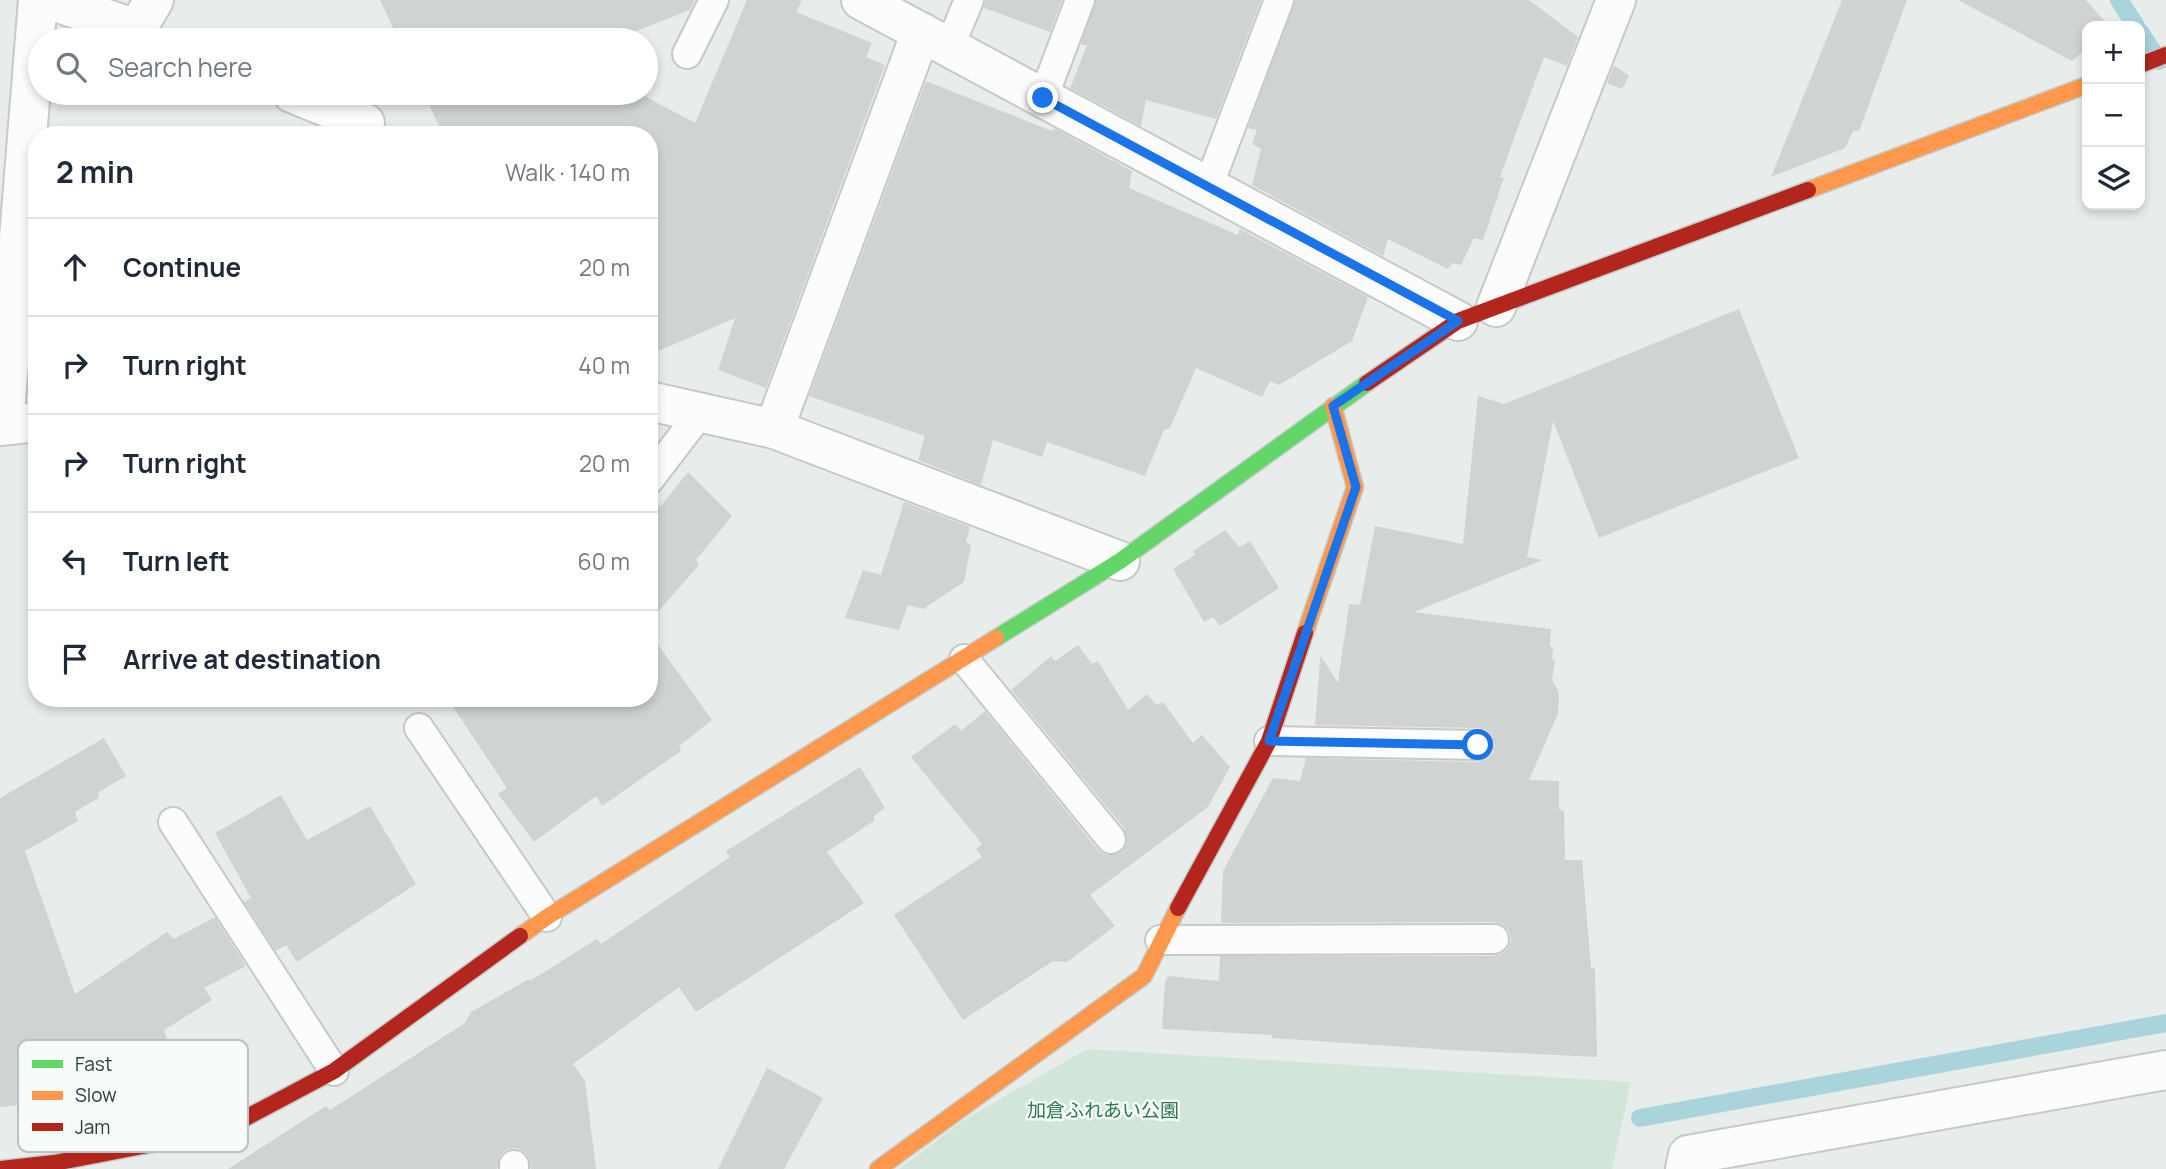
<!DOCTYPE html>
<html lang="en">
<head>
<meta charset="utf-8">
<style>
  :root { --surface:#fff; --page:#f6f6f7; --text:#1f2937; --muted:#747a83; --line:#e0e1e3 }
  body { margin:0; font-family:Manrope,"Noto Sans JP",sans-serif; background:var(--page); color:var(--text) }
  .controls { position:absolute; right:21px; top:21px; display:grid; overflow:hidden; border-radius:14px; box-shadow:0 4px 10px #0003 }
  .controls button { width:63px; height:63px; display:grid; place-items:center; padding:0; border:0; border-bottom:2px solid var(--line); background:var(--surface); color:var(--text); font:35px sans-serif }
  .stop { position:absolute; width:21px; height:21px; margin:-16px; border:5px solid #1a73e8; border-radius:50%; background:#fff }
  .stop.end { background:#1a73e8; border-color:#fff; box-shadow:0 2px 7px #0008 }
  .list { margin:0; padding:0; list-style:none }
  h2 { display:flex; justify-content:space-between; align-items:center; height:91px; margin:0; padding:0 28px; font-size:30px }
  h2 small { font-size:23px; font-weight:400; color:var(--muted) }
  .list li { display:grid; grid-template-columns:46px 1fr auto; gap:21px; align-items:center; box-sizing:border-box; height:98px; padding:0 28px; border-top:2px solid var(--line) }
  .list b { display:block; font-size:26px; white-space:nowrap }
  .list em { font-size:23px; font-style:normal; color:var(--muted) }
  .icon { flex:none; width:38px; height:38px; fill:none; stroke:currentColor; stroke-width:2; stroke-linecap:round; stroke-linejoin:round }
  .map { position:relative; flex:none; width:2166px; height:1169px; overflow:hidden }
  .search { position:absolute; background:var(--surface); box-shadow:0 4px 10px #0003; left:28px; top:28px; width:630px; height:77px; display:flex; align-items:center; gap:18px; box-sizing:border-box; padding:0 24px; border-radius:38px; color:var(--muted); font-size:26px }
  .panel { position:absolute; background:var(--surface); box-shadow:0 4px 10px #0003; left:28px; top:126px; width:630px; height:581px; border-radius:28px }
  .map>svg:first-child { display:block }
  .green { fill:#d1e6d8 }
  .lines { fill:none; stroke-linecap:round; stroke-linejoin:round }
  .stream { stroke:#a9d4db; stroke-width:18 }
  .building { fill:#cfd4d2 }
  .lane-casing { stroke:#c5cac8; stroke-width:32 }
  .street-casing { stroke:#c5cac8; stroke-width:42 }
  .fast-casing { stroke:#c3cbc8; stroke-width:19 }
  .slow-casing { stroke:#c3cbc8; stroke-width:19 }
  .jam-casing { stroke:#c3cbc8; stroke-width:19 }
  .lane { stroke:#fcfcfc; stroke-width:28 }
  .street { stroke:#fcfcfc; stroke-width:38 }
  .fast { stroke:#63d668; stroke-width:16 }
  .slow { stroke:#ff974d; stroke-width:16 }
  .jam { stroke:#b3261e; stroke-width:16 }
  .route { stroke:#1a73e8; stroke-width:9 }
  .labels { text-anchor:middle; dominant-baseline:central; stroke-width:5; stroke-linejoin:round; paint-order:stroke }
  .park-label { font-size:19px; fill:#2d7a4b; stroke:#f7fbf9 }
  .key { fill:#f7fbf9; stroke:#b8c4c0; stroke-width:2 }
  .key-label { font-size:19px; fill:#24423a }
</style>
</head>
<body>
<div class="map">
<svg width="2166" height="1169" viewBox="0 0 2166 1169">
  <rect width="100%" height="100%" fill="#e8edeb"/>
  <!-- green -->
  <path class="green" d="M1087 1049 1631 1082 1612 1169H899L964 1120Z"/>
  <g class="lines">
    <!-- stream -->
    <g class="stream">
      <path d="M2119 0 2136 26"/>
      <path d="M2140 32 2159 61"/>
      <path d="M1640 1118 2166 1023"/>
    </g>
  </g>
  <!-- building -->
  <g class="building">
    <path d="M380 0H695L690 10 613 40H399Z"/>
    <path d="M747 0H802L796 12 872 43 866 57 885 65 766 388 718 370 735 318 649 355V135H443L424 93H639L695 123Z"/>
    <path d="M985 0H1062L1050 32 984 8Z"/>
    <path d="M1096 0H1261L1216 119 1146 100 1141 126 1070 88 1087 46 1081 44Z"/>
    <path d="M1295 0H1529L1578 37 1567 66 1544 57 1500 177 1504 178 1483 240 1474 238 1461 265 1453 263 1448 269 1388 239 1383 256 1252 185 1261 149 1252 144 1257 130 1248 128Z"/>
    <path d="M1842 0H1907L1859 131H1853L1845 148 1771 177Z"/>
    <path d="M1958 0H2086L2109 26H2087V48L2072 61Z"/>
    <path d="M1614 65 1629 76 1622 89 1607 83Z"/>
    <path d="M926 81 1052 131 1054 128 1132 171 1129 188 1238 235 1240 229 1368 297 1352 341 1279 385 1270 381 1262 397 1196 368 1170 428 1164 430 1145 476 1047 442 1042 457 993 440 981 485 918 460 925 436 809 396Z"/>
    <path d="M1739 309 1799 458 1599 538 1553 421 1527 557 1543 560 1414 612 1551 629 1550 646 1553 648 1552 658 1555 661 1552 679 1559 693 1558 714 1529 780 1559 781V809L1564 811 1565 860H1582L1591 968 1595 969 1597 1057 1451 1050 1272 1038V1035L1162 1029 1165 982 1168 976 1219 981 1220 956H1494L1502 954 1508 948 1511 940 1509 931 1503 925 1494 922 1221 923 1223 871 1273 778 1300 781 1306 758 1478 762 1487 759 1493 753 1495 745 1492 736 1486 730 1479 728 1315 725 1320 660 1321 656 1338 683 1349 604 1360 605 1375 526 1463 544 1478 396 1504 404Z"/>
    <path d="M688 472 732 516 696 560 699 565 649 622V496H653L660 507Z"/>
    <path d="M904 502 970 527 966 542 971 545 964 582 923 609 908 605 899 630 845 618 863 570 881 575Z"/>
    <path d="M1225 530 1239 547 1250 541 1279 588 1220 626 1213 617 1204 622 1173 569 1195 555 1193 551Z"/>
    <path d="M649 632 712 720 679 746 681 751 602 806 596 796 534 842 498 794 507 788 447 698H649Z"/>
    <path d="M1078 645 1092 664 1098 661 1128 710 1147 694 1157 705 1163 702 1193 743 1202 735 1230 767 1208 807 1090 895 1115 926 1067 962 1053 961 963 1020 894 915 982 857 976 849 982 844 911 757 955 724 961 731 985 711 1098 850 1106 855H1113L1121 852 1127 844V836L1124 828 1011 690 1051 656 1055 661Z"/>
    <path d="M104 738 126 776 99 792 98 798 75 812 78 821 25 851 75 994 167 932 174 939 215 917 246 966 204 988 212 1000 164 1030 178 1072 80 1106 29 1112 28 1104 0 1107V798Z"/>
    <path d="M860 767 885 808 874 816V821L827 852 864 903 696 1012 679 987 573 1064 585 1081 596 1169H531L528 1156 522 1150 515 1148 506 1150 500 1156 497 1169H228L326 1106 330 1110 465 1023 471 1012 529 979 530 981 597 939 601 944 730 857 726 851Z"/>
    <path d="M281 795 307 840 370 806 416 884 297 962 286 945 276 951 244 902 251 898 215 833Z"/>
    <path d="M767 1068 823 1098 784 1169H718Z"/>
  </g>
  <g class="lines">
    <defs>
      <g id="lane">
        <path d="M949 48 969 0"/>
        <path d="M687 54 714 0"/>
        <path d="M1043 98 1080 0"/>
        <path d="M1208 187 1279 0"/>
        <path d="M649 480 701 412"/>
        <path d="M964 659 1111 839"/>
        <path d="M419 728 547 917"/>
        <path d="M1269 741 1478 745"/>
        <path d="M173 822 334 1071"/>
        <path d="M1160 940 1494 939"/>
        <path d="M514 1165V1169"/>
      </g>
      <g id="street">
        <path d="M49 0 137 29 154 0"/>
        <path d="M861 0 1458 321"/>
        <path d="M292 93 365 123"/>
        <path d="M1496 307 1616 0"/>
        <path d="M649 401 774 429 1120 561"/>
        <path d="M4 425 38 0"/>
        <path d="M0 426 37 422"/>
        <path d="M774 429 921 32"/>
        <path d="M1685 1169 1688 1155 2166 1070"/>
      </g>
      <path id="fast" d="M996 638 1120 561 1367 383"/>
      <g id="slow">
        <path d="M1808 190 2087 85"/>
        <path d="M1305 633 1355 487 1333 406"/>
        <path d="M520 936 547 917 996 638"/>
        <path d="M878 1169 1144 976 1178 908"/>
      </g>
      <g id="jam">
        <path d="M2140 65 2166 55"/>
        <path d="M1367 383 1458 321 1808 190"/>
        <path d="M1178 908 1269 741 1305 633"/>
        <path d="M0 1169 54 1163 221 1131 334 1071 520 936"/>
      </g>
    </defs>
    <!-- lane casing -->
    <use href="#lane" class="lane-casing"/>
    <!-- street casing -->
    <use href="#street" class="street-casing"/>
    <!-- fast casing -->
    <use href="#fast" class="fast-casing"/>
    <!-- slow casing -->
    <use href="#slow" class="slow-casing"/>
    <!-- jam casing -->
    <use href="#jam" class="jam-casing"/>
    <!-- lane -->
    <use href="#lane" class="lane"/>
    <!-- street -->
    <use href="#street" class="street"/>
    <!-- fast -->
    <use href="#fast" class="fast"/>
    <!-- slow -->
    <use href="#slow" class="slow"/>
    <!-- jam -->
    <use href="#jam" class="jam"/>
  </g>
  <g class="lines">
    <!-- route -->
    <path class="route" d="M1043 98 1458 321 1333 406 1356 487 1269 741 1478 745"/>
  </g>
  <g class="labels">
    <!-- park labels -->
    <g class="park-label">
      <text x="1103" y="1110">加倉ふれあい公園</text>
    </g>
  </g>
  <!-- legend -->
  <rect x="18" y="1040" width="230" height="112" rx="10" class="key"/>
  <rect x="32" y="1060" width="31" height="8" fill="#63d668"/>
  <rect x="32" y="1091" width="31" height="9" fill="#ff974d"/>
  <rect x="32" y="1123" width="31" height="8" fill="#b3261e"/>
  <g class="key-label">
    <text x="75" y="1071">Fast</text>
    <text x="75" y="1102">Slow</text>
    <text x="75" y="1134">Jam</text>
  </g>
</svg>
<div class="controls">
<button>+</button>
<button>−</button>
<button><svg class="icon" aria-label="layers" viewBox="0 0 24 24"><path d="M12 4l9 5-9 5-9-5zM3 14l9 5 9-5"/></svg></button>
</div>
<div class="stop" style="left:1478px;top:745px"></div>
<div class="stop end" style="left:1043px;top:98px"></div>
<div class="search"><svg class="icon" aria-label="search" viewBox="0 0 24 24"><circle cx="10" cy="10" r="6"/><path d="M15 15l6 6"/></svg>Search here</div>
<section class="panel">
<h2>2 min<small>Walk · 140 m</small></h2>
<ul class="list">
<li><svg class="icon" aria-label="ahead" viewBox="0 0 24 24"><path d="M12 20V5M6 11l6-6 6 6"/></svg><div><b>Continue</b></div><em>20 m</em></li>
<li><svg class="icon" aria-label="right" viewBox="0 0 24 24"><path d="M7 20v-9h11M14 6l5 5-5 5"/></svg><div><b>Turn right</b></div><em>40 m</em></li>
<li><svg class="icon" aria-label="right" viewBox="0 0 24 24"><path d="M7 20v-9h11M14 6l5 5-5 5"/></svg><div><b>Turn right</b></div><em>20 m</em></li>
<li><svg class="icon" aria-label="left" viewBox="0 0 24 24"><path d="M17 20v-9H6M10 6l-5 5 5 5"/></svg><div><b>Turn left</b></div><em>60 m</em></li>
<li><svg class="icon" aria-label="arrive" viewBox="0 0 24 24"><path d="M6 21V4h12l-3 4 3 4H6"/></svg><div><b>Arrive at destination</b></div></li>
</ul>
</section>
</div>
</body>
</html>
